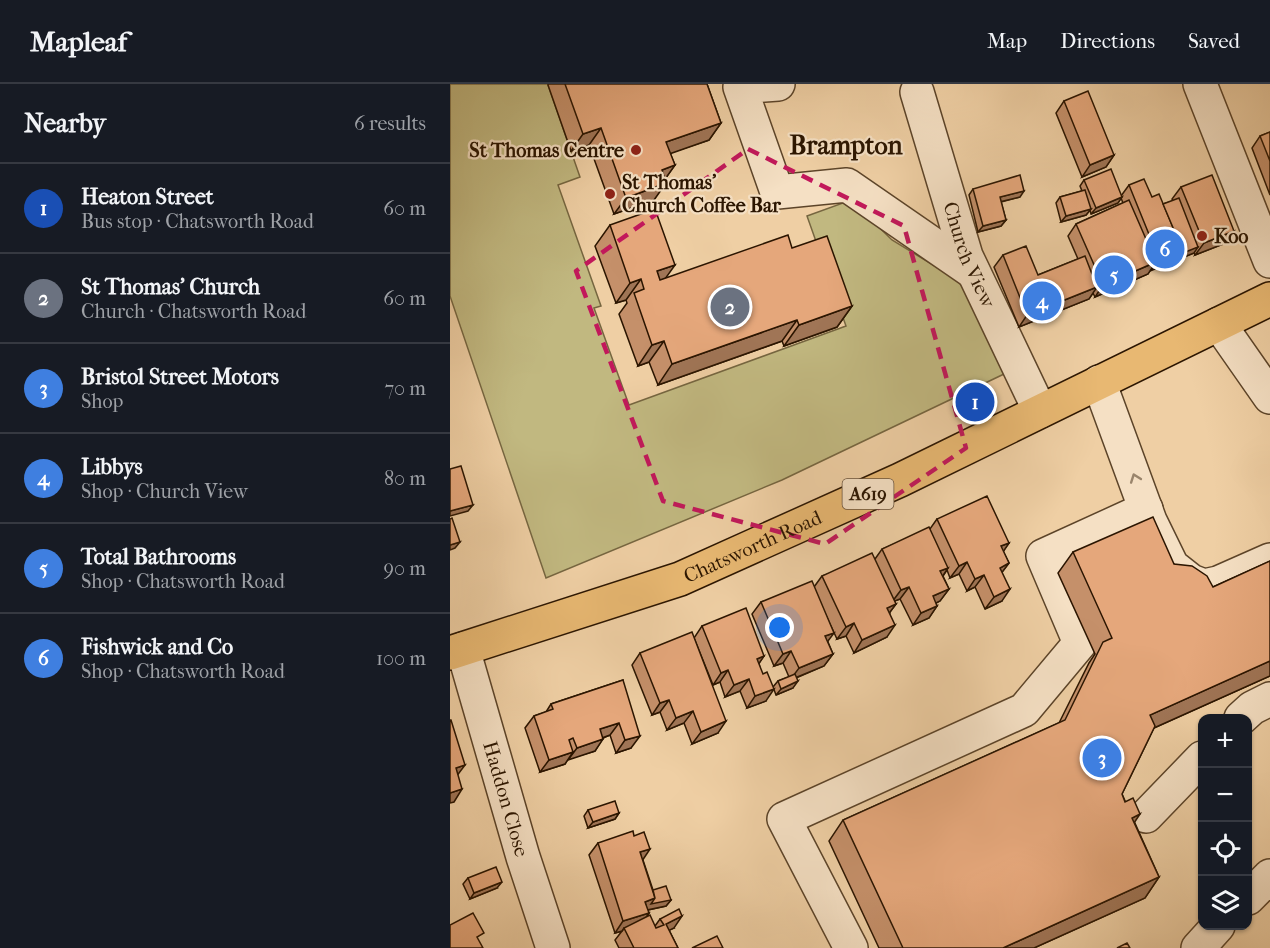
<!DOCTYPE html>
<html lang="en">
<head>
<meta charset="utf-8">
<style>
  :root { --surface:#171b24; --page:#242831; --text:#f1f3f6; --muted:#9ea1a6; --line:#363941; --accent:#7c3aed }
  body { margin:0; font-family:"IM FELL French Canon",serif; background:var(--page); color:var(--text) }
  .controls { position:absolute; right:18px; bottom:18px; display:grid; overflow:hidden; border-radius:12px; box-shadow:0 2px 4px #0004 }
  .controls button { width:54px; height:54px; display:grid; place-items:center; padding:0; border:0; border-bottom:2px solid var(--line); background:var(--surface); color:var(--text); font:30px sans-serif }
  .you { position:absolute; left:330px; top:544px; width:21px; height:21px; margin:-15px; border:4px solid #fff; border-radius:50%; background:#1a73e8; box-shadow:0 0 0 9px #1a73e833 }
  .badge { display:grid; place-items:center; width:39px; height:39px; border-radius:50%; background:var(--accent); color:#fff; font-size:20px; font-weight:700 }
  .pin { position:absolute; translate:-50% -50%; border:3px solid #fff; box-shadow:0 2px 6px #0006 }
  .list { margin:0; padding:0; list-style:none }
  h2 { display:flex; justify-content:space-between; align-items:center; height:78px; margin:0; padding:0 24px; font-size:26px }
  h2 small { font-size:20px; font-weight:400; color:var(--muted) }
  .list li { display:grid; grid-template-columns:39px 1fr auto; gap:18px; align-items:center; box-sizing:border-box; height:90px; padding:0 24px; border-top:2px solid var(--line) }
  .list b { display:block; font-size:22px; white-space:nowrap }
  .list p { margin:0; font-size:20px; white-space:nowrap; color:var(--muted) }
  .list em { font-size:20px; font-style:normal; color:var(--muted) }
  .icon { flex:none; width:33px; height:33px; fill:none; stroke:currentColor; stroke-width:2; stroke-linecap:round; stroke-linejoin:round }
  .map { position:relative; flex:none; width:820px; height:864px; overflow:hidden }
  header { display:flex; align-items:center; gap:36px; box-sizing:border-box; height:84px; padding:0 30px; background:var(--surface); border-bottom:2px solid var(--line) }
  header strong { font-size:28px }
  nav { display:flex; gap:33px; margin-inline-start:auto; font-size:21px }
  main { display:flex }
  aside { flex:1; background:var(--surface) }
  .map>svg:first-child { display:block }
  .green { fill:#c1b880; stroke:#766640; stroke-width:1.5 }
  .lines { fill:none; stroke-linecap:round; stroke-linejoin:round }
  .minor-casing { stroke:#5c4429; stroke-width:36 }
  .highway-casing { stroke:#2b1500; stroke-width:36 }
  .minor { stroke:#f5e0c4; stroke-width:33 }
  .highway { stroke:#e8b872; stroke-width:33 }
  .wall { fill:#c5906a; stroke:#2b1500; stroke-width:1.5 }
  .shaded-wall { fill:#a07556; stroke:#2b1500; stroke-width:1.5 }
  .building { fill:#e5a77b; stroke:#2b1500; stroke-width:1.5 }
  .oneway { stroke:#9a856c }
  .marked { fill:none; stroke:#c2185b; stroke-width:4.5; stroke-dasharray:12 8; stroke-linejoin:round }
  .poi-dot { fill:#8f2418; stroke:#f5e0c4; stroke-width:2 }
  .labels { text-anchor:middle; dominant-baseline:central; stroke-width:4.5; stroke-linejoin:round; paint-order:stroke }
  .shield { fill:#f5e0c4; stroke:#68523b; stroke-width:1.5 }
  .shield-label { font-size:18px; font-weight:bold; fill:#2b1500 }
  .poi-label { font-size:20px; font-weight:bold; fill:#2b1500; stroke:#f5e0c4; text-anchor:start }
  .street-label { font-size:20px; fill:#2b1500; stroke:#f5e0c4 }
  .district-label { font-size:26px; font-weight:bold; fill:#2b1500; stroke:#f5e0c4 }
</style>
</head>
<body>
<header>
<strong>Mapleaf</strong>
<nav><a>Map</a><a>Directions</a><a>Saved</a></nav>
</header>
<main>
<aside>
<h2>Nearby<small>6 results</small></h2>
<ul class="list">
<li><span class="badge" style="background:#1a4fb4">1</span><div><b>Heaton Street</b><p>Bus stop · Chatsworth Road</p></div><em>60 m</em></li>
<li><span class="badge" style="background:#6b7280">2</span><div><b>St Thomas' Church</b><p>Church · Chatsworth Road</p></div><em>60 m</em></li>
<li><span class="badge" style="background:#3f7fe0">3</span><div><b>Bristol Street Motors</b><p>Shop</p></div><em>70 m</em></li>
<li><span class="badge" style="background:#3f7fe0">4</span><div><b>Libbys</b><p>Shop · Church View</p></div><em>80 m</em></li>
<li><span class="badge" style="background:#3f7fe0">5</span><div><b>Total Bathrooms</b><p>Shop · Chatsworth Road</p></div><em>90 m</em></li>
<li><span class="badge" style="background:#3f7fe0">6</span><div><b>Fishwick and Co</b><p>Shop · Chatsworth Road</p></div><em>100 m</em></li>
</ul>
</aside>
<div class="map">
<svg width="820" height="864" viewBox="0 0 820 864">
  <rect width="100%" height="100%" fill="#efcfa4"/>
  <filter id="stains"><feTurbulence type="fractalNoise" baseFrequency=".00333" numOctaves="4"/><feColorMatrix values="0 0 0 0 .2 0 0 0 0 .09 0 0 0 0 .02 0 0 0 .5 -.17"/></filter>
  <radialGradient id="worn" r=".72"><stop offset=".6" stop-color="#630" stop-opacity="0"/><stop offset="1" stop-color="#630" stop-opacity=".3"/></radialGradient>
  <!-- green -->
  <path class="green" d="M0 0H100L98 1 130 93 108 101 151 222 144 224 179 321 396 242 357 132 401 116 442 156 521 204 554 290 332 396 96 494 0 212Z"/>
  <g class="lines">
    <defs>
      <g id="minor">
        <path d="M328 0 290 3 327 108 397 101 523 188"/>
        <path d="M750 0 820 177"/>
        <path id="s1" d="M467 8 516 172 590 327"/>
        <path d="M769 240 820 313"/>
        <path d="M649 298 700 437 722 482 741 497 754 502 768 499 820 476"/>
        <path id="s2" d="M13 565 73 773 103 864"/>
        <path d="M791 634 802 624 820 615"/>
        <path d="M696 732 752 674"/>
        <path d="M798 814 820 792"/>
        <path d="M401 864 334 735 574 626 630 559 593 472 696 425"/>
        <path d="M748 864 768 842"/>
      </g>
      <g id="highway">
        <path id="s3" d="M0 569 230 495 450 396 820 215"/>
      </g>
    </defs>
    <!-- minor casing -->
    <use href="#minor" class="minor-casing"/>
    <!-- highway casing -->
    <use href="#highway" class="highway-casing"/>
    <!-- minor -->
    <use href="#minor" class="minor"/>
    <!-- highway -->
    <use href="#highway" class="highway"/>
  </g>
  <!-- wall -->
  <g class="wall">
    <path d="M98 0H257L271 39 259 56 220 69 225 81 215 95 204 116 164 130 139 61 121 67 98 1Z"/>
    <path d="M614 17 664 71 656 83 632 93 606 29Z"/>
    <path d="M820 48V111L802 64 810 52Z"/>
    <path d="M634 96 671 112 679 101 713 120 723 117 722 115 731 103 776 159 745 171 744 169 700 186 698 190 645 213 643 209 639 215 569 243 544 183 553 171 588 191 628 175 618 152 626 140 673 119 671 114 668 119 641 130 640 126 636 131 611 138 606 119 610 113 632 107 630 102Z"/>
    <path d="M523 105 570 113 551 118 556 136 551 142 528 148 519 111Z"/>
    <path d="M160 141 215 195 342 164 402 222 387 243 334 262 332 257 208 301 199 278 188 282 169 230 177 219 176 216 166 219 145 162Z"/>
    <path d="M487 435 559 459 553 467 559 479 552 488V517L535 525 525 503 517 507 509 490 500 494 497 486 493 492 499 505 490 517 486 519 487 522 479 534 463 541 450 515 444 517 446 520 440 528 437 553 404 569 396 552 387 555 374 527 378 558 383 570 374 582 346 594 343 604 326 611 323 603 328 597 339 593 333 579 324 582 302 530 311 518 364 503 372 492 425 475 432 465 480 445Z"/>
    <path d="M623 468 724 480 763 503 820 477V592L704 644 672 710 709 793 695 814 584 864H429L379 757 393 736 609 639 639 579 645 570 608 489Z"/>
    <path d="M252 542 314 572 309 579 316 617 297 624 290 607 275 613 270 598 263 601 244 554Z"/>
    <path d="M190 569 268 649 242 660 234 639 217 646 210 628 202 631 182 581Z"/>
    <path d="M173 596 181 664 166 669 160 651 153 654 145 667 118 675 115 680 90 688 75 644 84 632 96 628 101 620Z"/>
    <path d="M138 726 169 729 165 735 138 744 134 732Z"/>
    <path d="M148 759 193 776 203 806 221 816 216 822 198 826 199 829 196 833 205 842 210 835 224 844 219 846 228 864H169L165 856 172 847 165 849 139 771Z"/>
    <path d="M18 794 47 804 20 815 13 800Z"/>
  </g>
  <!-- shaded-wall -->
  <g class="shaded-wall">
    <path d="M271 39 259 56 205 75 216 58Z"/>
    <path d="M151 44 139 61 121 67 133 50Z"/>
    <path d="M664 71 656 83 632 93 640 81Z"/>
    <path d="M225 81 213 98 212 86Z"/>
    <path d="M216 99 204 116 164 130 176 114Z"/>
    <path d="M574 107 570 113 545 119 550 113Z"/>
    <path d="M672 113 668 119 641 130 646 124Z"/>
    <path d="M641 125 636 131 611 138 616 132Z"/>
    <path d="M556 136 551 142 528 148 533 142Z"/>
    <path d="M784 147 776 159 745 171 754 159Z"/>
    <path d="M748 163 744 169 700 187 709 175 732 165Z"/>
    <path d="M706 178 698 190 645 213 653 201Z"/>
    <path d="M225 181 210 202 207 187Z"/>
    <path d="M191 195 176 216 166 219 180 199Z"/>
    <path d="M647 203 639 215 569 243 577 231Z"/>
    <path d="M402 222 387 243 334 262 349 241Z"/>
    <path d="M347 236 332 257 208 301 222 280Z"/>
    <path d="M214 257 199 278 188 282 202 261Z"/>
    <path d="M23 421 18 427 0 432V427Z"/>
    <path d="M10 458 5 464 0 466V461Z"/>
    <path d="M559 459 551 471V462Z"/>
    <path d="M517 478 509 490 500 494 509 482Z"/>
    <path d="M559 479 550 491V484Z"/>
    <path d="M498 484 490 496V487Z"/>
    <path d="M534 491 525 503 517 507 525 495Z"/>
    <path d="M459 503 450 515 442 518 451 506Z"/>
    <path d="M499 505 490 517 474 525 483 512Z"/>
    <path d="M560 505 552 517 535 525 544 513Z"/>
    <path d="M446 520 437 532V524Z"/>
    <path d="M487 522 479 534 463 541 471 529Z"/>
    <path d="M404 539 396 552 387 555 396 543Z"/>
    <path d="M445 541 437 553 404 569 412 556Z"/>
    <path d="M384 549 375 561V552Z"/>
    <path d="M341 567 333 579 324 582 333 570Z"/>
    <path d="M383 570 374 582 340 596 349 584Z"/>
    <path d="M314 572 306 584 307 575Z"/>
    <path d="M820 577V592L686 652 700 631Z"/>
    <path d="M278 586 270 598 263 601 271 589Z"/>
    <path d="M299 595 290 607 275 613 284 601Z"/>
    <path d="M348 597 343 604 326 611 331 605Z"/>
    <path d="M324 605 316 617 297 624 305 612Z"/>
    <path d="M219 616 210 628 202 631 210 619Z"/>
    <path d="M243 627 234 639 217 646 226 634Z"/>
    <path d="M276 637 268 649 242 660 251 648Z"/>
    <path d="M169 639 160 651 141 658 150 645Z"/>
    <path d="M190 652 181 664 166 669 175 656Z"/>
    <path d="M153 655 145 667 118 676 127 664Z"/>
    <path d="M123 668 115 680 90 688 99 676Z"/>
    <path d="M15 681 6 693V684Z"/>
    <path d="M12 705 4 718 0 719V709Z"/>
    <path d="M169 729 165 735 138 744 143 738Z"/>
    <path d="M690 730 676 751 682 734Z"/>
    <path d="M200 765 192 777 190 768Z"/>
    <path d="M709 793 695 814 584 864H553Z"/>
    <path d="M52 798 47 804 20 815 24 809Z"/>
    <path d="M205 814 221 816 216 822 197 826 195 818Z"/>
    <path d="M199 829 191 841 174 844 172 847 165 849 173 837Z"/>
    <path d="M232 832 224 844 208 852 216 840Z"/>
  </g>
  <!-- building -->
  <g class="building">
    <path d="M115 0H257L271 39 216 58 225 81 212 86 216 99 176 114 151 44 133 50Z"/>
    <path d="M638 7 664 71 640 81 614 17Z"/>
    <path d="M820 48V77L810 52Z"/>
    <path d="M661 85 672 113 646 124 634 96Z"/>
    <path d="M570 91 574 107 550 113 556 136 533 142 523 105Z"/>
    <path d="M762 91 784 147 754 159 731 103Z"/>
    <path d="M694 95 702 113 709 110 732 165 709 175 679 101Z"/>
    <path d="M635 106 641 125 616 132 610 113Z"/>
    <path d="M729 114 748 163 728 171 732 165 713 120Z"/>
    <path d="M679 116 706 178 653 201 626 140Z"/>
    <path d="M205 125 225 181 207 187 210 196 338 151 342 164 377 152 402 222 349 241 347 236 222 280 214 257 202 261 184 209 194 205 191 195 180 199 160 141Z"/>
    <path d="M576 162 588 191 635 172 647 203 577 231 553 171Z"/>
    <path d="M11 382 23 421 0 427V385Z"/>
    <path d="M537 412 559 459 551 462 559 479 550 484 560 505 544 513 534 491 525 495 517 478 509 482 487 435Z"/>
    <path d="M703 433 724 480 742 482 757 492 763 503 820 477V577L700 631 705 642 672 710 675 718 683 714 690 730 682 734 709 793 553 864H453L393 736 615 636 653 558 662 554 623 468Z"/>
    <path d="M2 434 10 458 0 461V435Z"/>
    <path d="M479 443 498 484 490 487 499 505 483 512 487 522 471 529 459 503 451 506 432 465Z"/>
    <path d="M422 469 446 520 437 524 445 541 412 556 404 539 396 543 372 492Z"/>
    <path d="M362 497 384 549 375 552 383 570 349 584 341 567 333 570 311 518Z"/>
    <path d="M296 524 314 572 307 575 313 590 317 588 324 605 305 612 299 595 284 601 278 586 271 589 252 542Z"/>
    <path d="M242 548 276 637 251 648 243 627 226 634 219 616 210 619 190 569Z"/>
    <path d="M345 590 348 597 331 605 328 597Z"/>
    <path d="M173 596 190 652 175 656 169 639 150 645 153 655 127 664 123 654 119 656 123 668 99 676 84 632 103 625 101 620Z"/>
    <path d="M0 636H1L15 681 6 684 12 705 0 709Z"/>
    <path d="M165 717 169 729 143 738 138 726Z"/>
    <path d="M183 747 184 752 194 748 200 765 190 768 205 814 195 818 199 829 173 837 148 759Z"/>
    <path d="M46 783 52 798 24 809 18 794Z"/>
    <path d="M216 802 221 816 201 820 205 814 203 806Z"/>
    <path d="M229 825 232 832 216 840 228 864H184L174 844 200 831 206 844 214 841 210 835Z"/>
    <path d="M23 829 34 849 27 853 33 864H0V841Z"/>
    <path d="M267 852 273 864H242Z"/>
    <path d="M677 859 680 864H667Z"/>
  </g>
  <!-- one-way arrows -->
  <defs><path id="oneway-chevron" d="M-2-3.5L2.5 0L-2 3.5" fill="none" stroke-width="1.6" stroke-linecap="round" stroke-linejoin="round" transform="scale(1.5)"/></defs>
  <use class="oneway" href="#oneway-chevron" transform="translate(685 394) rotate(-110)"/>
  <!-- marked area -->
  <path class="marked" d="M298 65 454 142 516 364 375 460 213 417 126 187Z"/>
  <!-- markers -->
  <g class="poi-dot">
    <circle cx="186" cy="66" r="6"/>
    <circle cx="160" cy="110" r="6"/>
    <circle cx="752" cy="152" r="6"/>
  </g>
  <g class="labels">
    <!-- shield labels -->
    <rect class="shield" x="392.5" y="395" width="51" height="30" rx="4.5"/>
    <g class="shield-label">
      <text x="418" y="410">A619</text>
    </g>
    <!-- poi labels -->
    <g class="poi-label">
      <text x="174" y="66" text-anchor="end">St Thomas Centre</text>
      <text x="172" y="98">St Thomas'<tspan x="172" dy="23">Church Coffee Bar</tspan></text>
      <text x="764" y="152">Koo</text>
    </g>
    <!-- street labels -->
    <g class="street-label">
      <text stroke="none"><textPath href="#s1" startOffset="171">Church View</textPath></text>
      <text stroke="none"><textPath href="#s3" startOffset="321">Chatsworth Road</textPath></text>
      <text stroke="none"><textPath href="#s2" startOffset="156">Haddon Close</textPath></text>
    </g>
    <!-- district labels -->
    <g class="district-label">
      <text x="396" y="61">Brampton</text>
    </g>
  </g>
  <rect width="100%" height="100%" filter="url(#stains)"/>
  <rect width="100%" height="100%" fill="url(#worn)"/>
</svg>
<div class="controls">
<button>+</button>
<button>−</button>
<button><svg class="icon" aria-label="locate" viewBox="0 0 24 24"><circle cx="12" cy="12" r="6"/><path d="M12 2v4M12 18v4M2 12h4M18 12h4"/></svg></button>
<button><svg class="icon" aria-label="layers" viewBox="0 0 24 24"><path d="M12 4l9 5-9 5-9-5zM3 14l9 5 9-5"/></svg></button>
</div>
<div class="you"></div>
<div class="pin badge" style="left:525px;top:318px;background:#1a4fb4">1</div>
<div class="pin badge" style="left:280px;top:223px;background:#6b7280">2</div>
<div class="pin badge" style="left:652px;top:674px;background:#3f7fe0">3</div>
<div class="pin badge" style="left:592px;top:217px;background:#3f7fe0">4</div>
<div class="pin badge" style="left:664px;top:191px;background:#3f7fe0">5</div>
<div class="pin badge" style="left:715px;top:165px;background:#3f7fe0">6</div>
</div>
</main>
</body>
</html>
